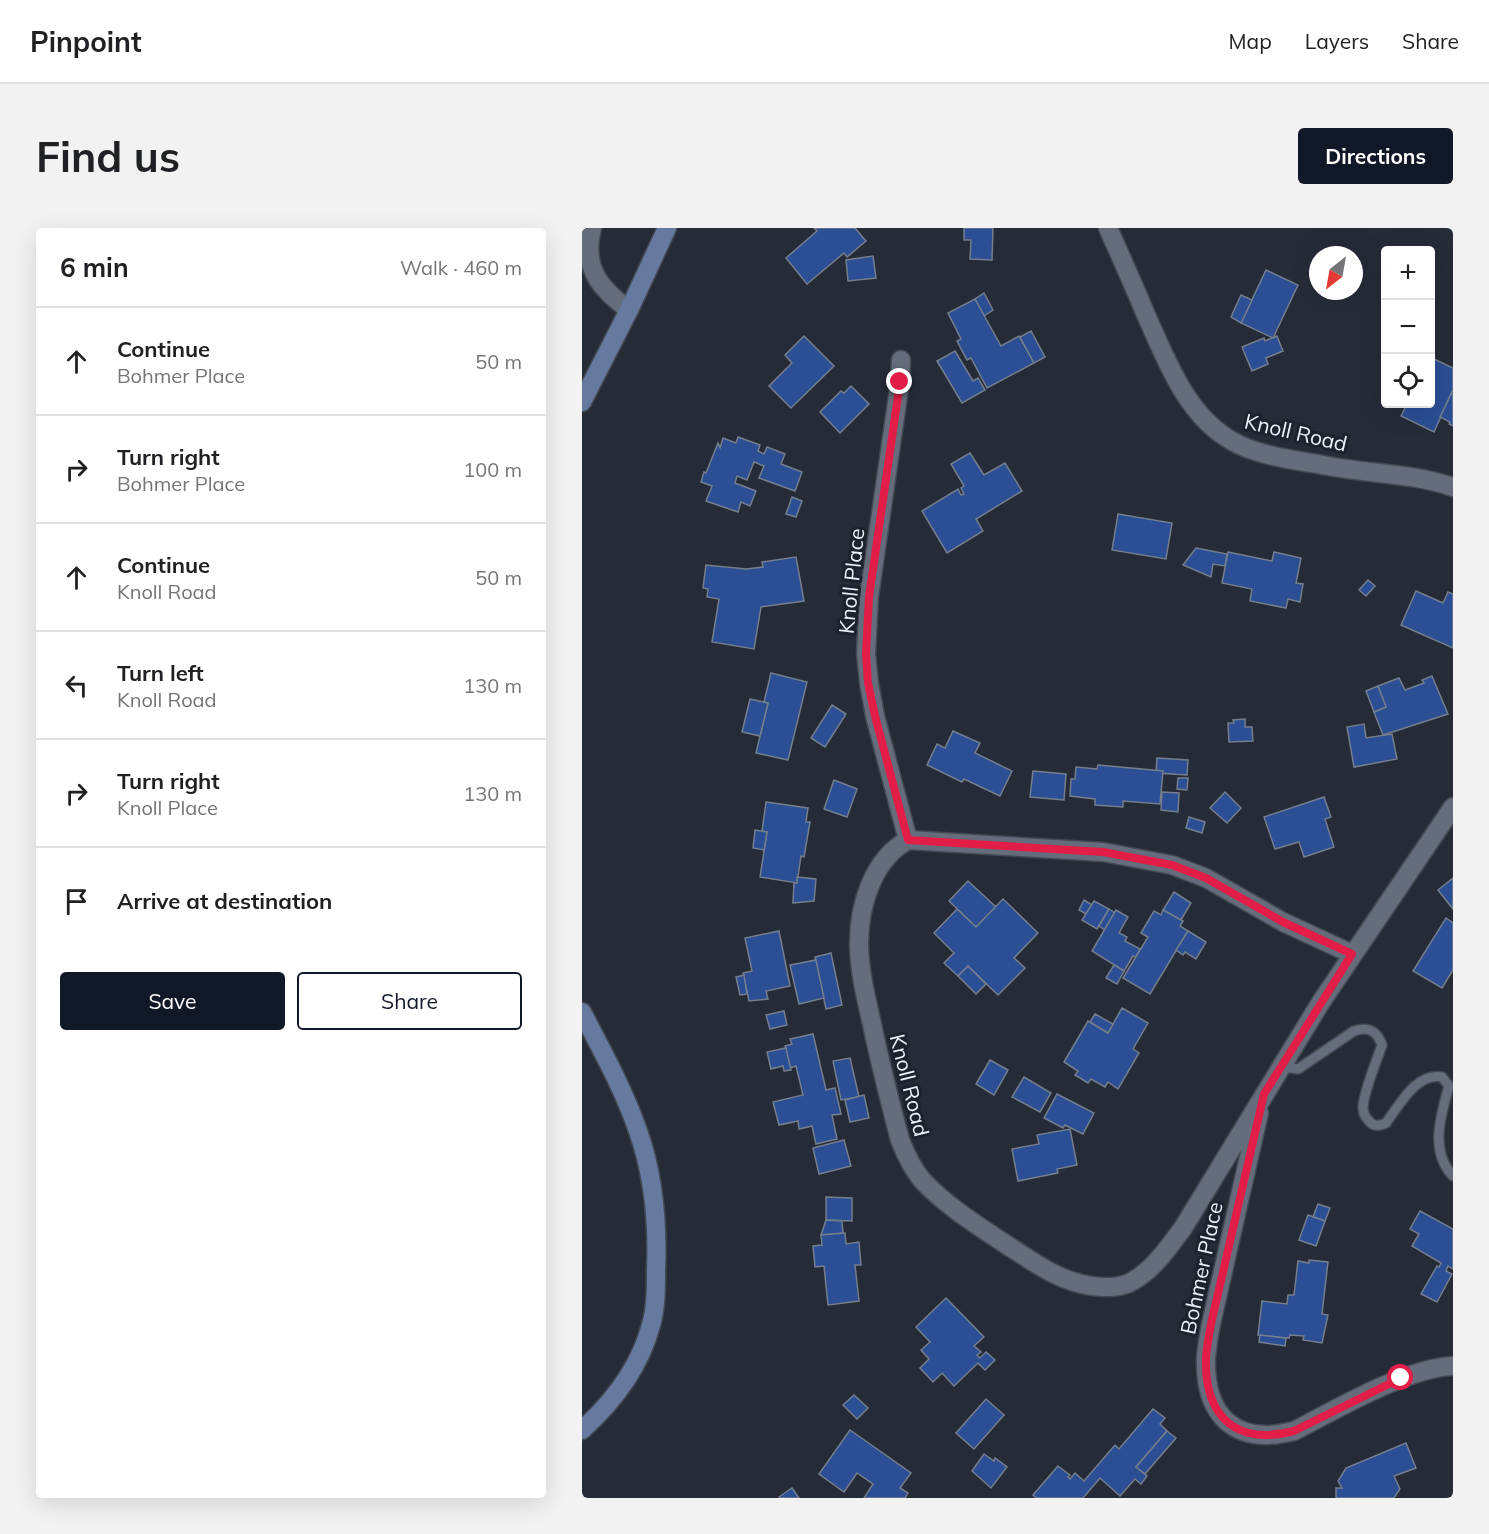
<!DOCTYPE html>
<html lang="en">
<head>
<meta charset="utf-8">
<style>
  :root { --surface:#fff; --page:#f2f2f2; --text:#202124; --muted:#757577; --line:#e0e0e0; --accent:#111827 }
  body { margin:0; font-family:Mulish,sans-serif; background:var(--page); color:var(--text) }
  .controls { position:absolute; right:18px; top:18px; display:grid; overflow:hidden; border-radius:6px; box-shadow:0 6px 24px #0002 }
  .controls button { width:54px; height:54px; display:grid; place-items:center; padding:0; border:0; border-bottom:2px solid var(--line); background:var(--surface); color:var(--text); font:30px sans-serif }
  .compass { position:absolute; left:727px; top:18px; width:54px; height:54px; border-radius:50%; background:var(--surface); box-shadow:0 6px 24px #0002; rotate:211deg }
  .stop { position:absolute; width:18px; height:18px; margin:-14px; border:4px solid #e11d48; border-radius:50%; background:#fff }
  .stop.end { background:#e11d48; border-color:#fff; box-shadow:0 2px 6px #0008 }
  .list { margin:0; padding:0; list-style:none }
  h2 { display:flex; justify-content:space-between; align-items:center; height:78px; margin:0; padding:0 24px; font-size:26px }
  h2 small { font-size:20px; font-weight:400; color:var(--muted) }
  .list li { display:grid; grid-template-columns:39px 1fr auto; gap:18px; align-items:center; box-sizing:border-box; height:108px; padding:0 24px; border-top:2px solid var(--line) }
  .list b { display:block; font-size:22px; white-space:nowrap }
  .list p { margin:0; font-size:20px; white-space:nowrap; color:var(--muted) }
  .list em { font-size:20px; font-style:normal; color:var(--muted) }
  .actions { display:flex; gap:12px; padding:18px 24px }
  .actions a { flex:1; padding:14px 0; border:2px solid var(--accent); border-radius:6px; text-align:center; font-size:21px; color:var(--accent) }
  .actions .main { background:var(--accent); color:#fff }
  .icon { flex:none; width:33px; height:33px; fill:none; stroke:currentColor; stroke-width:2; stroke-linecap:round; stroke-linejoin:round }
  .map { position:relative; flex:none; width:871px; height:1270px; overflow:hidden; border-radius:6px }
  header { display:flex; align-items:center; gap:36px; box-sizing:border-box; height:84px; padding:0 30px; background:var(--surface); border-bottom:2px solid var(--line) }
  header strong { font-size:28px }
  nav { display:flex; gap:33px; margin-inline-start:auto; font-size:21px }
  .intro { display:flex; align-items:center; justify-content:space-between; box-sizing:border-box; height:144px; padding:0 36px }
  h1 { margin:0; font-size:42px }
  .button { padding:15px 27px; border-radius:6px; background:var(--accent); color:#fff; font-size:21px; font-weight:700 }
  main { display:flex; gap:36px; padding:0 36px }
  aside { flex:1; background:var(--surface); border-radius:6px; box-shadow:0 6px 24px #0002 }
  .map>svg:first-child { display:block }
  .building { fill:#2b4e94; stroke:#757e8c; stroke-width:1.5 }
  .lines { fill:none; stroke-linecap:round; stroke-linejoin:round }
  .service-casing { stroke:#434953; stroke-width:12 }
  .minor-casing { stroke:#434953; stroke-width:21 }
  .secondary-casing { stroke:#434953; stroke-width:21 }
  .service { stroke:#656d7c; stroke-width:9 }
  .minor { stroke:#656d7c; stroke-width:18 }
  .secondary { stroke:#667aa0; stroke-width:18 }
  .route { stroke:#e11d48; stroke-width:8 }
  .labels { text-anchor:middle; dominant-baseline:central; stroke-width:6; stroke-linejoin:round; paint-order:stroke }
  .street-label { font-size:21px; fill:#ecf1f9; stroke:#1c222e }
</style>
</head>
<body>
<header>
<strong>Pinpoint</strong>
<nav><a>Map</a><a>Layers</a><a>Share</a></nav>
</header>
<div class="intro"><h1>Find us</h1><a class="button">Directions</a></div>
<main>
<aside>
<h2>6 min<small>Walk · 460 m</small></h2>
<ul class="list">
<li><svg class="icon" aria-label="ahead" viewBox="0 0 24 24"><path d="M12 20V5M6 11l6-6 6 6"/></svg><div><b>Continue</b><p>Bohmer Place</p></div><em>50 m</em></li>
<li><svg class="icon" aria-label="right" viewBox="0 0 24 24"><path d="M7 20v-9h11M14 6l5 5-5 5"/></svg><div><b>Turn right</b><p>Bohmer Place</p></div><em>100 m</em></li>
<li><svg class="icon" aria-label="ahead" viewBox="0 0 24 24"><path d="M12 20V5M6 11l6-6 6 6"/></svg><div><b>Continue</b><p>Knoll Road</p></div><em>50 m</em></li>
<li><svg class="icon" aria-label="left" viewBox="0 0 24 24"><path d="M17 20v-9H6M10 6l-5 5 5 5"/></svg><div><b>Turn left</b><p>Knoll Road</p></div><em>130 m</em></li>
<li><svg class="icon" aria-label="right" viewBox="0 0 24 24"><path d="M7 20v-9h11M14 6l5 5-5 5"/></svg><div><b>Turn right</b><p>Knoll Place</p></div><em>130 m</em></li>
<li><svg class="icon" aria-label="arrive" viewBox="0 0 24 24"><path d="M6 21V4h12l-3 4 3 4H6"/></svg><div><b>Arrive at destination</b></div></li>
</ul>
<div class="actions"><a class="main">Save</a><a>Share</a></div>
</aside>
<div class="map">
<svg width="871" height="1270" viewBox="0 0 871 1270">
  <rect width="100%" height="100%" fill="#252c38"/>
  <!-- building -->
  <g class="building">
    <path d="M232 0H273L284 13 265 29 262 25 225 56 204 30 235 3Z"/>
    <path d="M382 0H411L410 32 388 31 389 12H382Z"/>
    <path d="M291 28 294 50 266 53 264 32Z"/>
    <path d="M684 42 716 57 691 110 659 95Z"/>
    <path d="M402 65 411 82 402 88 393 71Z"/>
    <path d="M659 67 670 72 659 95 649 89Z"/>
    <path d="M393 71 419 118 437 108 452 135 405 160 389 130 385 132 375 113 379 111 366 85Z"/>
    <path d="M449 103 463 129 452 135 438 109Z"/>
    <path d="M222 108 252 138 209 180 187 158 210 135 203 127Z"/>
    <path d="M695 108 701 123 684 130 686 136 670 143 660 119 682 110 683 113Z"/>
    <path d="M373 123 391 153 396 150 403 162 380 175 355 133Z"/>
    <path d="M848 129 871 140V162L852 204 819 188 825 176H848Z"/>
    <path d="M269 158 287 176 258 205 238 184 259 163 262 165Z"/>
    <path d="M871 162V198L867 196 868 194 858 189Z"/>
    <path d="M156 209 178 217 176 223 182 226 185 219 203 226 199 236 220 244 213 263 177 250 182 238 172 234 165 252 155 248 153 255 174 263 168 278 159 274 156 284 124 273 130 258 119 254 122 244 124 245 136 215 138 220 141 210 154 215Z"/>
    <path d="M388 225 402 247 423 235 440 263 394 291 401 303 365 325 340 283 376 261 379 267 382 266 379 260 382 258 369 236Z"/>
    <path d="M210 269 220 273 214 289 204 286Z"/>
    <path d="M536 286 590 295 584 331 530 322Z"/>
    <path d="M614 320 645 326 643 338 631 336 629 349 601 337Z"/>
    <path d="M646 324 690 333 692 324 719 330 714 355 721 356 718 374 706 371 704 380 668 373 670 361 640 355Z"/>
    <path d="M214 329 222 373 179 379 172 421 130 414 137 371 125 369 126 361 121 360 124 337 164 341 181 339 180 334Z"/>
    <path d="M786 352 793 358 784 368 777 362Z"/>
    <path d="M834 363 861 375 866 364 871 366V420L819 397Z"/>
    <path d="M189 445 225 454 206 532 174 525 186 475 182 474Z"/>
    <path d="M850 448 866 486 801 507 792 484 804 479 796 458 817 450 823 462 842 455 840 452Z"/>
    <path d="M796 458 804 479 792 484 784 463Z"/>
    <path d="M168 471 186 475 178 508 160 504Z"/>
    <path d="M250 477 264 486 243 519 229 510Z"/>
    <path d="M663 491V499H670L671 513 647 514 646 495H652L651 492Z"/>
    <path d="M782 496 784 510 810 506 815 531 772 539 765 499Z"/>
    <path d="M371 503 398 515 393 525 430 543 418 568 382 551 380 554 345 537 355 516 363 520Z"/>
    <path d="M575 530 606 532 605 547 574 545Z"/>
    <path d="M516 537 581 543 578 576 541 573V579L513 577V571L488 568 489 551H493L494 539 515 541Z"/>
    <path d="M451 543 484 546 482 572 448 569Z"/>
    <path d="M596 550H606L605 562 595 561Z"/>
    <path d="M252 552 275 561 265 589 242 581Z"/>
    <path d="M580 564 597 565 596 584 579 582Z"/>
    <path d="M643 564 659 580 645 595 628 580Z"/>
    <path d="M742 569 749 589 743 591 752 619 722 629 717 614 693 621 682 589Z"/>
    <path d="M184 574 226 580 224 594H228L222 629 219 628 215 655 178 649 185 604 180 603Z"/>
    <path d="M607 589 623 594 620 605 604 600Z"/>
    <path d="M173 602 185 604 182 622 171 620Z"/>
    <path d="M215 649 234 651 232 673 211 675 212 655H215Z"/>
    <path d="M871 650V681L856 662Z"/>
    <path d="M386 653 414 679 394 699 367 673Z"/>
    <path d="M592 664 609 675 599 692 581 682Z"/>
    <path d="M421 671 456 705 432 730 443 740 416 767 386 738 376 748 362 735 372 725 352 705 375 681 394 699Z"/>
    <path d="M502 672 510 677 504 686 497 682Z"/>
    <path d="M512 673 527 681 515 701 500 692Z"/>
    <path d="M527 681 533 685 523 702 517 698Z"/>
    <path d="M534 682 546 689 537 705 545 709 543 713 558 721 554 729 551 728 542 743 510 723Z"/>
    <path d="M581 682 601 693 598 698 606 703 568 766 541 750 566 709 559 705 572 683 579 687Z"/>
    <path d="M864 690 871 695V742L860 760 831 743Z"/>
    <path d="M197 703 208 758 184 763 186 771 167 773 161 745 170 743 163 710Z"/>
    <path d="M606 703 624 714 614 731 603 724 601 727 594 722Z"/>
    <path d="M249 725 260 777 244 781 233 729Z"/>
    <path d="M234 732 242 770 217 776 208 737Z"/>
    <path d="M532 737 542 743 535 756 524 750Z"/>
    <path d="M386 738 404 756 394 766 376 748Z"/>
    <path d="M162 747 165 766 158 767 154 749Z"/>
    <path d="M540 780 566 795 551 821 557 825 536 861 526 854 523 859 509 851 506 855 493 847 496 843 482 834 506 793 526 805Z"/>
    <path d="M202 783 205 797 188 801 184 787Z"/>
    <path d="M513 786 531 796 526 805 508 794Z"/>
    <path d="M231 806 244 862 253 860 259 886 250 887 255 911 234 916 230 898 217 901 216 893 197 897 191 874 221 867 214 838 208 840 203 818 210 816 208 811Z"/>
    <path d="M204 820 209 842 202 843 201 838 189 841 185 824Z"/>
    <path d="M268 830 277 869 259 872 251 833Z"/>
    <path d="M408 832 426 842 412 867 394 856Z"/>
    <path d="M442 849 469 865 458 884 430 869Z"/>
    <path d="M475 866 512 885 501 906 483 897 481 900 462 890Z"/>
    <path d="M282 867 287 890 268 894 263 872Z"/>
    <path d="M488 901 495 937 475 941 476 945 436 953 430 921 457 916 455 907Z"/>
    <path d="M262 912 269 938 237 946 231 920Z"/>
    <path d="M244 969 270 970V993L244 992Z"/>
    <path d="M736 976 748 980 743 993 731 989Z"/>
    <path d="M838 983 871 1001V1041L866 1038 864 1043 870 1046 855 1074 839 1066 855 1038 857 1039 859 1035 830 1018 837 1006 828 1001Z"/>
    <path d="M726 987 743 993 734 1018 717 1012Z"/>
    <path d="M244 992 260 993 261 1005 239 1007Z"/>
    <path d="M263 1005 264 1016 277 1014 279 1037H273L277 1073 246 1077 242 1038 233 1039 231 1018 240 1017 239 1007Z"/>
    <path d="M727 1032 746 1034 740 1086 746 1087 740 1115 721 1112 722 1108 708 1107 707 1110H704L676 1107 680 1073 705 1076 706 1067H712L716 1033 727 1035Z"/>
    <path d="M364 1070 402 1109 392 1118 399 1124 395 1127 398 1130 404 1124 413 1132 403 1142 396 1135 372 1158 360 1145 351 1154 338 1140 347 1131 339 1122 348 1114 334 1099Z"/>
    <path d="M678 1107 704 1110 703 1118 677 1114Z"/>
    <path d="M272 1167 286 1180 275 1191 261 1177Z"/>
    <path d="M404 1171 422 1187 392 1221 374 1205Z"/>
    <path d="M571 1181 583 1190 578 1196 585 1203 554 1239 565 1248 559 1256 553 1251 538 1268 518 1250 501 1270H454L451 1267 476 1238 488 1247 486 1249 488 1251 493 1245 502 1253 533 1217 537 1221Z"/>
    <path d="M268 1202 329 1245 318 1260 326 1265 323 1270H282L291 1256 275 1245 262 1264 237 1246Z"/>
    <path d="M585 1203 594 1210 563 1246 554 1239Z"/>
    <path d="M824 1215 834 1240 812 1248 818 1261 812 1270H754V1260H760L756 1253 764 1240Z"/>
    <path d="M402 1226 412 1233 413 1230 425 1239 409 1260 390 1243Z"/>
    <path d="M210 1260 217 1270H198L197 1269Z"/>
  </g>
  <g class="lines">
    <defs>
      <path id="service" d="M699 839 716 841 772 803C787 798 795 803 800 817 795 832 781 865 781 880 781 885 784 890 787 893 792 899 797 898 804 895 817 878 834 844 860 849L867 858C859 887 847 923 871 948"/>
      <g id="minor">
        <path d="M10 0C0 39 17 60 47 82"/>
        <path d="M526 0C539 29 552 58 564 87 585 133 604 187 650 213 678 229 715 232 746 238 788 246 830 245 871 259"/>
        <path d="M319 132 318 154 287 369 284 426 287 455 293 488 326 612"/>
        <path d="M770 726 701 694 624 650 590 637 521 624 326 612C291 631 277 677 277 715 277 742 284 770 290 796 298 835 308 874 318 912 324 927 330 940 340 952 365 979 398 999 428 1019 446 1030 464 1044 484 1051 501 1058 529 1063 547 1055 570 1044 586 1020 601 1000L739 774 871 579"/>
        <path d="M677 885 629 1096C627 1107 625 1118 624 1129 622 1188 653 1218 712 1203 755 1181 824 1140 871 1138"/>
      </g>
      <g id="secondary">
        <path d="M0 174 47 82 85 0"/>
        <path d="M0 784C20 823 42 862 56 903 72 948 76 995 74 1043 74 1061 74 1080 69 1097 58 1139 31 1174 0 1202"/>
      </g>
    </defs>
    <!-- service casing -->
    <use href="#service" class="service-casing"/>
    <!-- minor casing -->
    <use href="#minor" class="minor-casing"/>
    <!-- secondary casing -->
    <use href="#secondary" class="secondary-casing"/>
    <!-- service -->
    <use href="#service" class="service"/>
    <!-- minor -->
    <use href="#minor" class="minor"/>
    <!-- secondary -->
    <use href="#secondary" class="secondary"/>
  </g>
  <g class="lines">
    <!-- route -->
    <path class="route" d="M318 154 287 369 284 426 286 455 293 488 326 612 521 624 590 637 624 650 701 694 770 726 682 866 629 1096C627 1107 625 1118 624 1129 622 1188 653 1218 712 1203L819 1150"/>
  </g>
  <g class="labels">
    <!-- street labels -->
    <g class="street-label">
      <text transform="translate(714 204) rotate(13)">Knoll Road</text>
      <text transform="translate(269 353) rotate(-84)">Knoll Place</text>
      <text transform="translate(328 857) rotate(76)">Knoll Road</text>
      <text transform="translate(619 1040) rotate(-78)">Bohmer Place</text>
    </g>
  </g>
</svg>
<div class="controls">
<button>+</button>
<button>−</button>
<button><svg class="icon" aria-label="locate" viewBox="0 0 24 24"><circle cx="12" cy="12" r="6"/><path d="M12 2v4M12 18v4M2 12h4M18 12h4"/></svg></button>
</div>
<svg class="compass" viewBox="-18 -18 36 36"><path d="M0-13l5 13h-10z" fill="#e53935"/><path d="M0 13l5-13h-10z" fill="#757577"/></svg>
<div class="stop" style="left:819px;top:1150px"></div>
<div class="stop end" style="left:318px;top:154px"></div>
</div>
</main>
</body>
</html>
